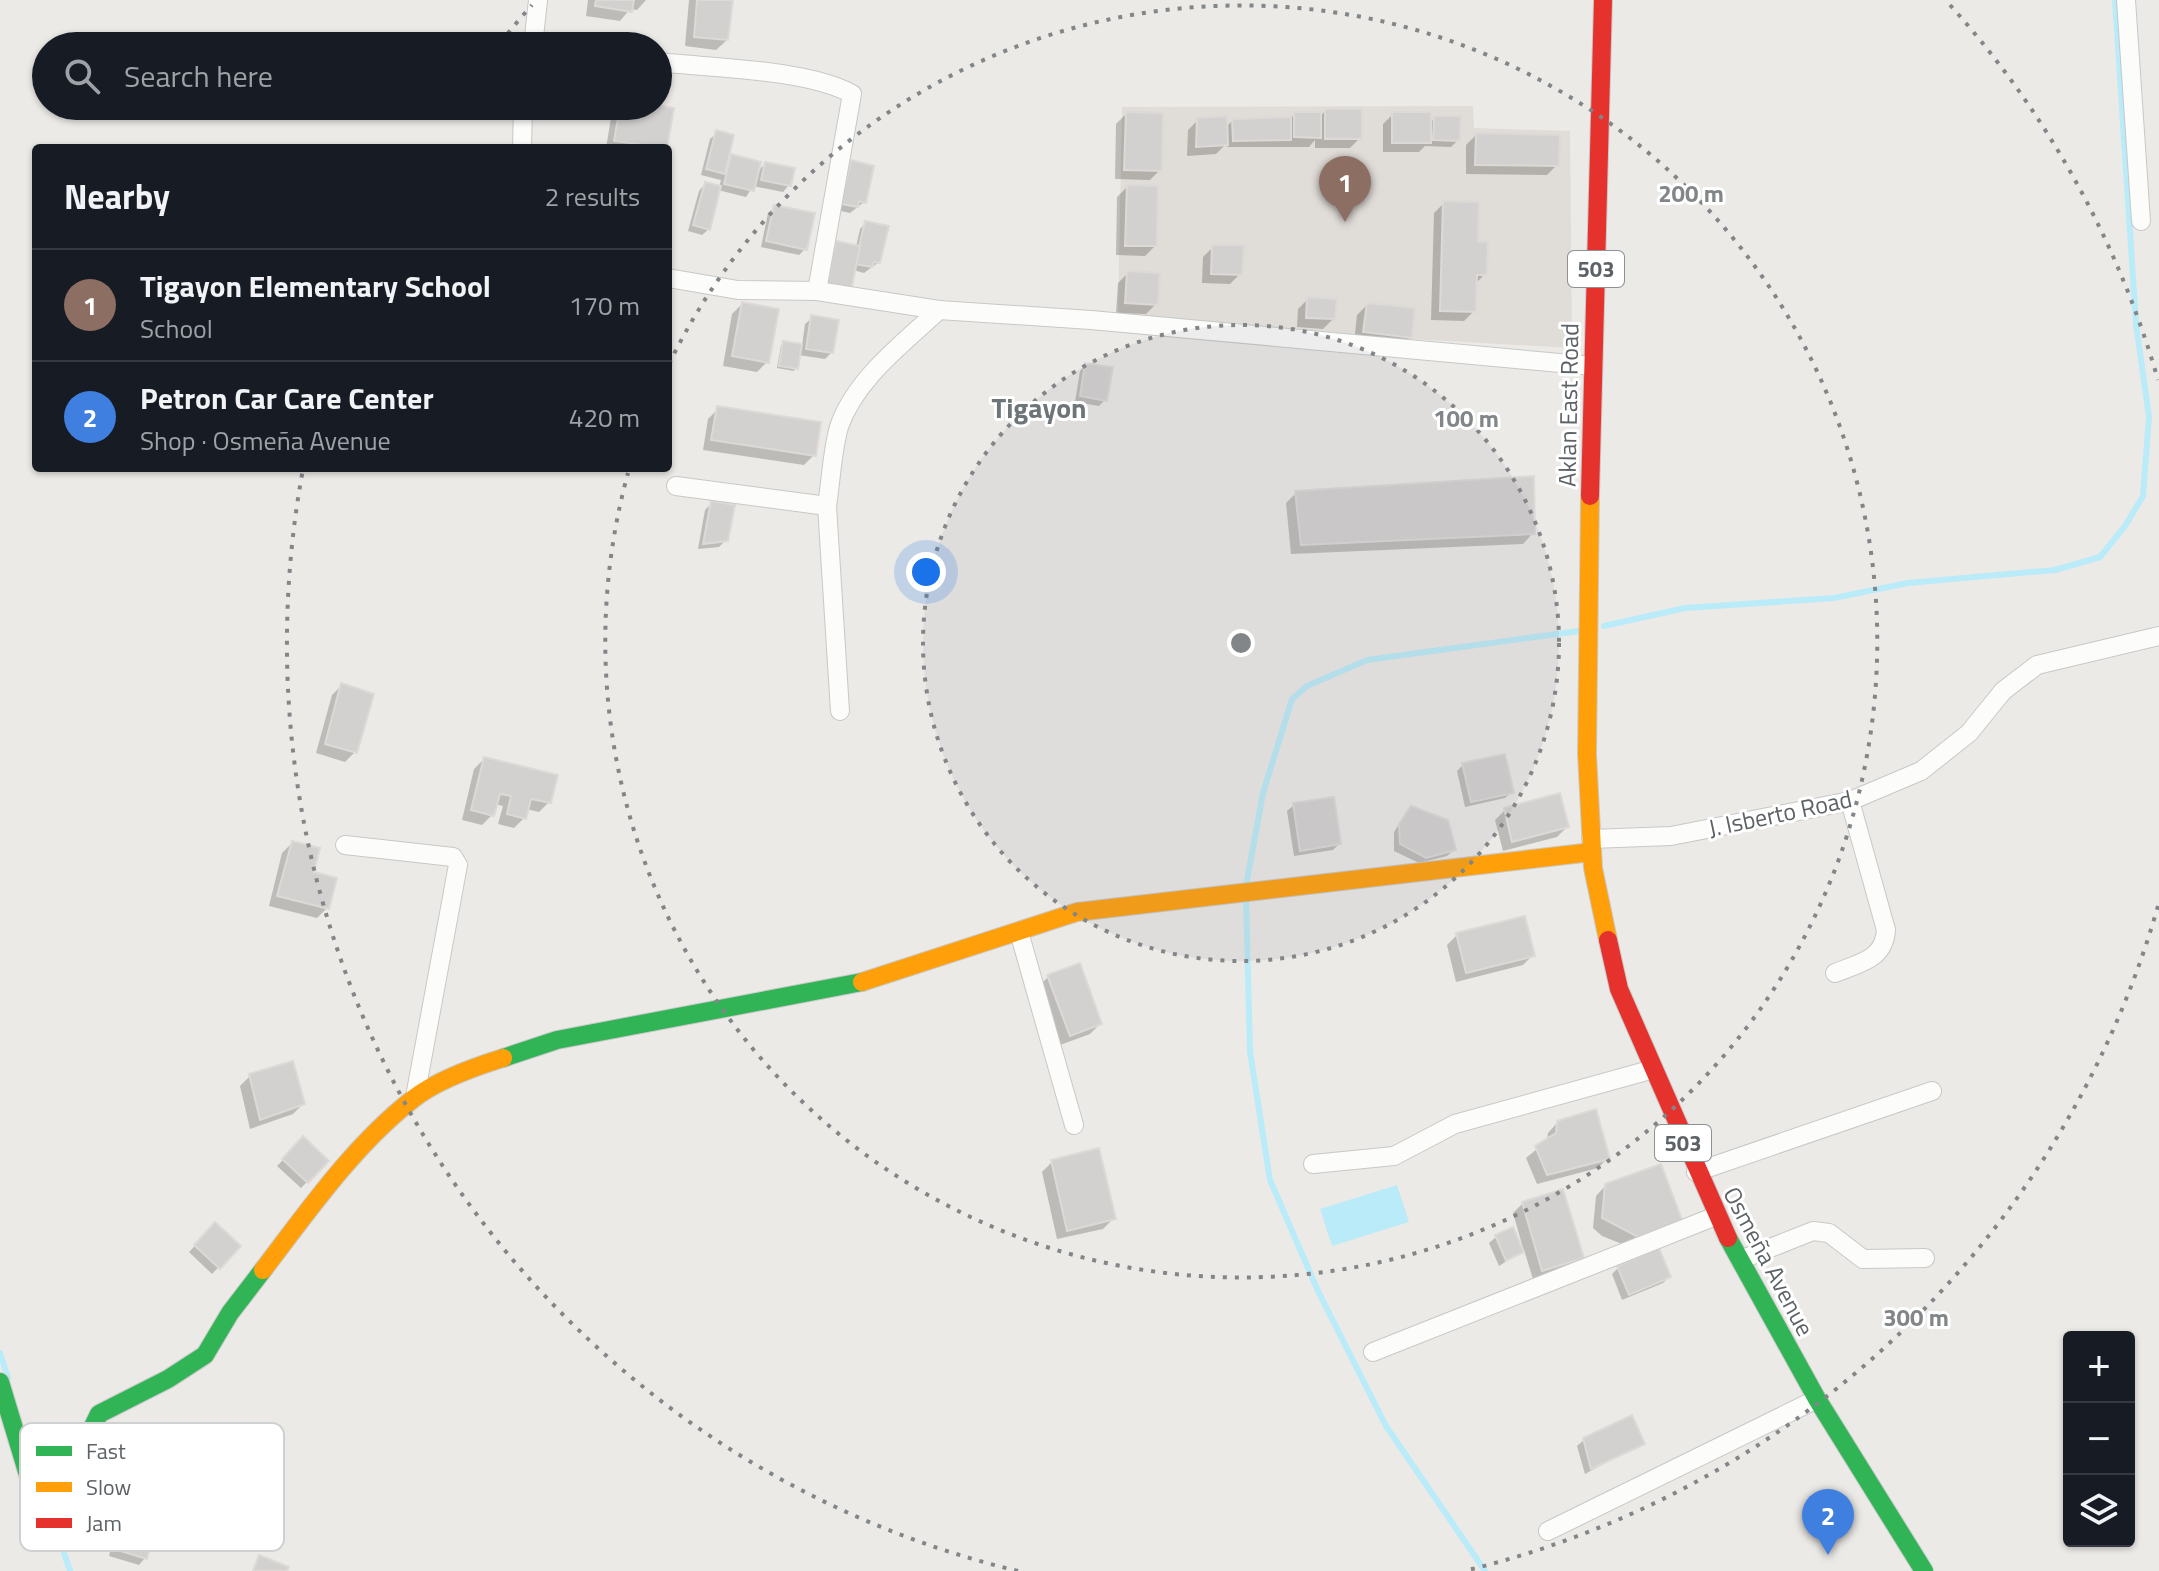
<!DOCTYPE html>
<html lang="en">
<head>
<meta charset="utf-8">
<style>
  :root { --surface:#171b24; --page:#20242c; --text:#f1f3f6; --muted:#9ea1a6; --line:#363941; --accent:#8e9293 }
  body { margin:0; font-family:"Titillium Web",sans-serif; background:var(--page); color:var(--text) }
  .controls { position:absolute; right:24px; bottom:24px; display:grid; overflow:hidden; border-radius:8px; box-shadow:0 2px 6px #0004 }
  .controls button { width:72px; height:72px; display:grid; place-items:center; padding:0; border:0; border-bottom:2px solid var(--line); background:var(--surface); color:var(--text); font:40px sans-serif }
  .you { position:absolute; left:926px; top:572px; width:28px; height:28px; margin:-20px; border:6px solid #fff; border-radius:50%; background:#1a73e8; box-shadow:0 0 0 12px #1a73e833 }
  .badge { display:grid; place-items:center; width:52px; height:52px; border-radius:50%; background:var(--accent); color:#fff; font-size:26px; font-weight:700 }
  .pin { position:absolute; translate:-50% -66px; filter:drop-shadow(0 2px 4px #0008) }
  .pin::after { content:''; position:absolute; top:42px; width:28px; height:24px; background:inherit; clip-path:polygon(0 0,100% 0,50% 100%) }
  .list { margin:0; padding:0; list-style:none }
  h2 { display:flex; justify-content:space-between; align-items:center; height:104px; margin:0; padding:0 32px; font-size:34px }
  h2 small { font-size:26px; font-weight:400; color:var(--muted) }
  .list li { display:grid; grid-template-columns:52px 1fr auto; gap:24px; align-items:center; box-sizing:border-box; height:112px; padding:0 32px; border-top:2px solid var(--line) }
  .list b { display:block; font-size:30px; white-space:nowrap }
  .list p { margin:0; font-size:26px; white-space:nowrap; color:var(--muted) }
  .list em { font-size:26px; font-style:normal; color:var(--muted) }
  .icon { flex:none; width:44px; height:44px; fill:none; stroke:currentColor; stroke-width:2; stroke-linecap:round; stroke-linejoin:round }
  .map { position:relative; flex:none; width:2159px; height:1571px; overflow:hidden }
  .search { position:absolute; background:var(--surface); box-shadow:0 2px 6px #0004; left:32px; top:32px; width:640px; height:88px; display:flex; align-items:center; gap:20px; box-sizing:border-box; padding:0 28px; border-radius:44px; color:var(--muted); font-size:30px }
  .panel { position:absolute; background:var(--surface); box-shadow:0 2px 6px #0004; left:32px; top:144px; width:640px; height:328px; border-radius:8px }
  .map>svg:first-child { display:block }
  .education { fill:#e0dcd7 }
  .water { fill:#baebf8 }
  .shadow { fill:#0003 }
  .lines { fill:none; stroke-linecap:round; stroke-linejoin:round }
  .stream { stroke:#baebf8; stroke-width:6 }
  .building { fill:#d3d1d0; stroke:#dcd9d6; stroke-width:2 }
  .street-casing { stroke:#c8c8c8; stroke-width:20 }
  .fast-casing { stroke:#c8c9c9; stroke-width:20 }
  .slow-casing { stroke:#c8c9c9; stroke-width:20 }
  .jam-casing { stroke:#c8c9c9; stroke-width:20 }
  .street { stroke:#fcfcfb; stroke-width:18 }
  .fast { stroke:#30b455; stroke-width:18 }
  .slow { stroke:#ff9f0a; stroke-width:18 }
  .jam { stroke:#e5322d; stroke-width:18 }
  .ring { fill:none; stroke:#828688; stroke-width:4; stroke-dasharray:4 8 }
  .labels { text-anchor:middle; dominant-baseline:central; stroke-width:6; stroke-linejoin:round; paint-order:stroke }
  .shield { fill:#fff; stroke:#8d9194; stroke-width:2 }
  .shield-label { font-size:22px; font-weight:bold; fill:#5c6266 }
  .street-label { font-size:24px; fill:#5c6266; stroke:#fff }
  .quarter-label { font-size:28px; font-weight:bold; fill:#6d7578; stroke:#fff }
  .key { fill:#fff; stroke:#ced0d1; stroke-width:2 }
  .key-label { font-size:22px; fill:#5c6266 }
  .centre { fill:#828688; stroke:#fff; stroke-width:4 }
  .ring-label { font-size:24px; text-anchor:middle; font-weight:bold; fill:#828688; stroke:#fff; stroke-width:6; stroke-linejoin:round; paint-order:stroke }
</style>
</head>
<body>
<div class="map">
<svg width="2159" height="1571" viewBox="0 0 2159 1571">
  <rect width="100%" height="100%" fill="#eceae7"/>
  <!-- education -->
  <path class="education" d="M1473 106 1474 128 1570 131 1572 348 1378 337 1118 314 1122 107Z"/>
  <!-- water -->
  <path class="water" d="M1397 1185 1409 1222 1332 1246 1320 1209Z"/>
  <!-- shadow -->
  <g class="shadow">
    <path d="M588 0H646L637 10 630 9 620 21 586 16Z"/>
    <path d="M689 0H731L727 40 716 50 685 46Z"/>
    <path d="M617 106 672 110 665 148H606L612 112Z"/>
    <path d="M1325 111 1360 138 1350 148H1315V140L1309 147H1227V143L1216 154 1187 156 1188 130 1198 120 1225 128 1233 120 1290 119 1295 114 1319 118Z"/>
    <path d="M1126 114 1160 170 1150 180 1115 179 1116 124Z"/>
    <path d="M1393 114 1429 124 1435 118 1458 140 1451 147 1425 146 1419 152H1383V124Z"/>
    <path d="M717 133 727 156 759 163 756 173 765 164 789 185 783 192 753 186 746 197 718 190 709 229 702 235 688 231 699 191 705 184 719 188 721 180 701 175 710 139Z"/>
    <path d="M1476 135 1557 165 1547 175 1466 174V145Z"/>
    <path d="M851 163 864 202 850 213 836 210 845 169Z"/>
    <path d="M1127 187 1155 246 1145 256 1116 255 1117 197Z"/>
    <path d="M1444 203 1476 243 1485 274 1474 285V311L1464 321 1431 320 1434 213Z"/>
    <path d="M775 207 805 249 799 255 761 247 768 213Z"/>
    <path d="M866 223 879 262 864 273 853 270 822 293 830 249 837 243 856 247 860 229Z"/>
    <path d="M1213 247 1240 274 1230 284 1202 283 1203 257Z"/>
    <path d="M1128 273 1156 304 1146 314 1116 313 1118 283Z"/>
    <path d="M1308 299 1333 319 1323 329 1297 327 1298 309Z"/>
    <path d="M742 304 767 362 757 372 723 366 732 314Z"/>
    <path d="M1367 305 1410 337 1400 347 1354 342 1357 315Z"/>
    <path d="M812 318 831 353 825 359 798 355 794 371 777 368 781 345 802 346 805 324Z"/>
    <path d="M1086 365 1105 400 1099 406 1075 402 1080 371Z"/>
    <path d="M718 409 814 455 804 465 703 450 708 419Z"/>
    <path d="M1296 493 1533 533 1523 544 1291 554 1286 503Z"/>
    <path d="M712 503 726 540 719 547 698 549 705 510Z"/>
    <path d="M342 685 355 752 345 762 316 753 332 695Z"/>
    <path d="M484 759 549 802 539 812 526 809 524 818 514 828 498 824 503 806 495 804 492 815 482 825 462 820 474 769Z"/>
    <path d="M1463 765 1512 792 1505 798 1465 807 1457 771Z"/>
    <path d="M1294 805 1339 844 1333 850 1294 856 1287 811Z"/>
    <path d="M1505 810 1567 827 1557 837 1503 851 1495 820Z"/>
    <path d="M1405 815 1454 850 1447 856 1419 863 1394 851V832Z"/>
    <path d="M292 843 327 908 317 918 269 906 282 853Z"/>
    <path d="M1457 935 1533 955 1523 965 1456 982 1447 945Z"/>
    <path d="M1048 977 1100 1024 1090 1034 1060 1045 1038 987Z"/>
    <path d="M250 1076 303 1104 293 1114 250 1129 240 1086Z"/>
    <path d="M1558 1122 1608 1158 1598 1168 1537 1184 1526 1158 1547 1141 1548 1133Z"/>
    <path d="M304 1139 327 1161 301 1188 277 1166Z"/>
    <path d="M1052 1162 1113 1219 1103 1229 1057 1239 1042 1172Z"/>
    <path d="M1606 1185 1679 1220 1627 1246 1602 1236 1593 1228 1596 1196Z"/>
    <path d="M1523 1203 1581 1258 1571 1268 1533 1279 1524 1250 1499 1266 1489 1243 1496 1237 1523 1248 1513 1213Z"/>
    <path d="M215 1225 239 1246 212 1274 189 1252Z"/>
    <path d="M1658 1251 1669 1277 1663 1283 1622 1300 1612 1274 1618 1268Z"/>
    <path d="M1584 1440 1642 1443 1585 1474 1577 1446Z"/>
    <path d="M126 1507 145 1558 139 1565 109 1556 120 1514Z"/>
  </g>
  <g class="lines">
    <!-- stream -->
    <g class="stream">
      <path d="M1604 626 1685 608 1834 598 1908 583 2055 570 2100 557 2125 526 2143 496 2149 417 2136 324 2115 0"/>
      <path d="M1246 886 1263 793 1292 699 1307 686 1367 660 1579 631"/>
      <path d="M1246 898 1250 1052 1270 1180 1318 1291 1386 1426 1485 1571"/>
      <path d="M0 1353 8 1378"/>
      <path d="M58 1535 70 1571"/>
    </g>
  </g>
  <!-- building -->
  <g class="building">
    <path d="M596 0H634L632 12 595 6Z"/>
    <path d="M697 0H733L728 40 694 37Z"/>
    <path d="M658 105 674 108 667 148 614 141 620 106Z"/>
    <rect x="1325" y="109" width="37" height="30"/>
    <path d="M1126 112 1163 113 1162 171 1124 170Z"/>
    <path d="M1294 112H1321V138L1294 137Z"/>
    <rect x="1392" y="112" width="39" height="31"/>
    <path d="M1227 116 1228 145 1196 147 1197 118Z"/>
    <path d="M1434 116H1461L1460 141 1433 140Z"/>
    <path d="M1291 117V140L1233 141 1232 119Z"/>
    <path d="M716 130 734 135 725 174 706 169Z"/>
    <path d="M1476 133 1560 135 1559 166 1475 165Z"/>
    <path d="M731 154 761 162 754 191 724 184Z"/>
    <path d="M851 160 874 166 866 203 859 201 858 207 841 204Z"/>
    <path d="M765 162 795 168 791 186 761 180Z"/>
    <path d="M705 182 721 186 710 230 693 225Z"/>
    <path d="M1127 185 1158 186 1157 246H1125Z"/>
    <path d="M1443 201 1479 202 1478 241 1488 242 1487 275H1477L1476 312 1440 311Z"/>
    <path d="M774 205 815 213 807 250 766 241Z"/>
    <path d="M865 221 889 226 880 263 874 262 872 267 855 264Z"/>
    <path d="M836 241 860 246 851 291 827 287Z"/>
    <path d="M1212 245H1244L1242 275 1211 274Z"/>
    <path d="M1127 271 1160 273 1158 305 1125 303Z"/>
    <path d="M1307 297 1337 299 1335 319 1306 318Z"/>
    <path d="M742 302 779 309 769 363 732 356Z"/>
    <path d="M1367 303 1415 308 1412 338 1363 332Z"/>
    <path d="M811 315 839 320 833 353 806 349Z"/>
    <path d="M783 341 802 344 798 369 779 366Z"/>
    <path d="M1085 363 1113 367 1107 401 1080 396Z"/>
    <path d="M717 406 821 422 816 456 711 440Z"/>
    <path d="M1534 476 1535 534 1301 545 1295 491Z"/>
    <path d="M711 501 735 505 728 541 703 544Z"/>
    <path d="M341 683 374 694 357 753 325 744Z"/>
    <path d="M1505 754 1514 793 1471 802 1462 763Z"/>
    <path d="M484 757 558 775 551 803 531 799 526 819 507 814 511 796 500 794 494 816 471 810Z"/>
    <path d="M1560 793 1569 827 1512 842 1504 808Z"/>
    <path d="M1334 797 1341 844 1300 851 1293 803Z"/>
    <path d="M1411 806 1448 820 1456 850 1426 858 1400 844 1399 824Z"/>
    <path d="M292 841 320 848 314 872 337 878 329 909 277 896Z"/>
    <path d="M1525 916 1535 956 1466 973 1456 933Z"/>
    <path d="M1080 963 1102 1024 1070 1036 1047 975Z"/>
    <path d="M293 1061 305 1104 260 1120 249 1074Z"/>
    <path d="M1596 1109 1610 1159 1547 1175 1535 1146 1556 1133 1557 1121Z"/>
    <path d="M303 1136 329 1161 308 1183 282 1159Z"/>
    <path d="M1099 1148 1116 1219 1067 1231 1051 1160Z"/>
    <path d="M1661 1164 1682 1220 1638 1237 1602 1218 1605 1184Z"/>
    <path d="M1563 1189 1584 1258 1542 1271 1522 1202Z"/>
    <path d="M215 1222 241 1246 220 1269 194 1245Z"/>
    <path d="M1513 1227 1524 1252 1506 1261 1495 1235Z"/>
    <path d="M1659 1248 1671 1277 1629 1295 1617 1266Z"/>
    <path d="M1632 1415 1645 1444 1591 1469 1583 1438Z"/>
    <path d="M126 1505 158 1518 147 1559 114 1549Z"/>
    <path d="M259 1555 289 1567 287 1571H253Z"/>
  </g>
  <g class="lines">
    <defs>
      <g id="street">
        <path d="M2126 0 2141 221"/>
        <path d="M533 46 538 0"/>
        <path d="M658 62C711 68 807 69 852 94L817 291"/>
        <path d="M522 148 523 106"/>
        <path d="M668 278 738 290 817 291 939 310 1091 320 1593 366"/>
        <path d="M676 486 827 506C831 481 832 451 839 427 855 379 904 343 939 310"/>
        <path d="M827 506 840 711"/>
        <path d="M1591 839 1671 836 1850 801 1921 771 1969 733 2003 691 2037 665 2159 636"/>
        <path d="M345 845 453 857 458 865 415 1097"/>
        <path d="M1019 932 1074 1125"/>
        <path d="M1835 973C1859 963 1884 960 1886 930L1850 801"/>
        <path d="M1313 1164 1394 1156 1455 1124 1650 1070"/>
        <path d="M1696 1172 1932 1091"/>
        <path d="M1740 1260 1813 1231 1829 1233 1863 1259 1925 1258"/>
        <path d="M1373 1352 1716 1216"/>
        <path d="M1548 1531 1817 1399"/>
      </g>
      <g id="fast">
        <path d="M503 1058 557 1040 862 982"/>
        <path d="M1728 1238 1817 1399 1924 1571"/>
        <path d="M0 1382 42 1521 52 1526 62 1522 67 1513 71 1472 99 1414 168 1379 205 1355 230 1313 263 1270"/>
      </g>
      <g id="slow">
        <path d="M1590 496 1587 754 1593 868 1608 940"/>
        <path d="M862 982 1077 912 1592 852"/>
        <path d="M263 1270C308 1211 354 1145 413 1099 437 1080 474 1067 503 1058"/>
      </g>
      <g id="jam">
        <path d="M1590 496 1603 0"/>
        <path d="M1608 940 1619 989 1728 1238"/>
      </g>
    </defs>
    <!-- street casing -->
    <use href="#street" class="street-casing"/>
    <!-- fast casing -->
    <use href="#fast" class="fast-casing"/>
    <!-- slow casing -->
    <use href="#slow" class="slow-casing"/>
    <!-- jam casing -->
    <use href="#jam" class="jam-casing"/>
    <!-- street -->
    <use href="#street" class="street"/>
    <!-- fast -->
    <use href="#fast" class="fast"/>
    <!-- slow -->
    <use href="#slow" class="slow"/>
    <!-- jam -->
    <use href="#jam" class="jam"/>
  </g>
  <!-- distance rings -->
  <circle cx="1241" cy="643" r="318" fill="#828688" fill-opacity=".12"/>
  <g class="ring">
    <circle cx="1241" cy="643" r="318"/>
    <path d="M669 364A636 636 0 1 1 628 473"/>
    <path d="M2158 906A954 954 0 0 1 1464 1571M1018 1571A954 954 0 0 1 303 469M500 43A954 954 0 0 1 532 5M1950 5A954 954 0 0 1 2158 380"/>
  </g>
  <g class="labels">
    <!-- shield labels -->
    <g class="shield">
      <rect x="1568" y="251" width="56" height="36" rx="6"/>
      <rect x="1655" y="1125" width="56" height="36" rx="6"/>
    </g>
    <g class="shield-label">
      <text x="1596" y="269">503</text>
      <text x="1683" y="1143">503</text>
    </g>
    <!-- street labels -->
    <g class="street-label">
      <text transform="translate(1568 405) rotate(-89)">Aklan East Road</text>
      <text transform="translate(1780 813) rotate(-12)">J. Isberto Road</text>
      <text transform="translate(1769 1261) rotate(62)">Osmeña Avenue</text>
    </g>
    <!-- quarter labels -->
    <g class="quarter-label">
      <text x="1039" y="407">Tigayon</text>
    </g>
  </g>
  <!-- legend -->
  <rect x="20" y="1423" width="264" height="128" rx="12" class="key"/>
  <rect x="36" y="1446" width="36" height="10" fill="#30b455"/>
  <rect x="36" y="1482" width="36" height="10" fill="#ff9f0a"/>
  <rect x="36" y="1518" width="36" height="10" fill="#e5322d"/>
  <g class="key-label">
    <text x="86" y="1459">Fast</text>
    <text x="86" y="1495">Slow</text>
    <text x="86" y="1531">Jam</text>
  </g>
  <circle cx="1241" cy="643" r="12" class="centre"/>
  <g class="ring-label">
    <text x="1691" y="202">200 m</text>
    <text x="1466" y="427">100 m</text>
    <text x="1916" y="1326">300 m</text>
  </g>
</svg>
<div class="controls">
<button>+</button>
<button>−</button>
<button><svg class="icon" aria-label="layers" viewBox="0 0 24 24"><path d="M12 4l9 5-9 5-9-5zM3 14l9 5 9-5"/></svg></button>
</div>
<div class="you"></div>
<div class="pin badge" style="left:1345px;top:222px;background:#8d6e63">1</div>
<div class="pin badge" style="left:1828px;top:1555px;background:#3f7fe0">2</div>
<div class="search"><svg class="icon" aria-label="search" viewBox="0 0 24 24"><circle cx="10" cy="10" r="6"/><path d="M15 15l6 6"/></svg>Search here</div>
<section class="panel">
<h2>Nearby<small>2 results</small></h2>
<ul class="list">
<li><span class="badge" style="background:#8d6e63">1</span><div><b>Tigayon Elementary School</b><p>School</p></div><em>170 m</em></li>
<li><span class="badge" style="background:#3f7fe0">2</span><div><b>Petron Car Care Center</b><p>Shop · Osmeña Avenue</p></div><em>420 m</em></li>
</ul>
</section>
</div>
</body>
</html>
